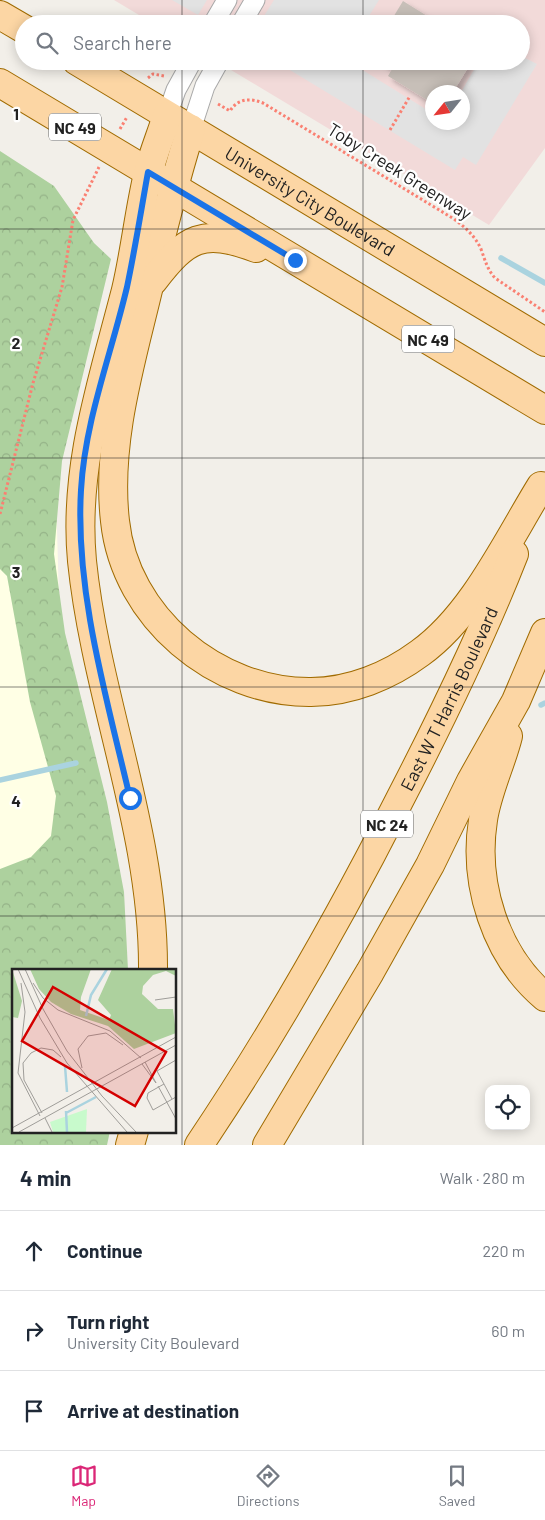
<!DOCTYPE html>
<html lang="en">
<head>
<meta charset="utf-8">
<style>
  :root { --surface:#fff; --page:#f2f2f3; --text:#1f2937; --muted:#747a83; --line:#e0e1e3; --accent:#db2777 }
  body { margin:0; font-family:Barlow,sans-serif; background:var(--page); color:var(--text) }
  .controls { position:absolute; right:15px; bottom:15px; display:grid; overflow:hidden; border-radius:10px; box-shadow:0 2px 12px #0003 }
  .controls button { width:45px; height:45px; display:grid; place-items:center; padding:0; border:0; border-bottom:1px solid var(--line); background:var(--surface); color:var(--text); font:25px sans-serif }
  .compass { position:absolute; left:425px; top:85px; width:45px; height:45px; border-radius:50%; background:var(--surface); box-shadow:0 2px 12px #0003; rotate:240deg }
  .stop { position:absolute; width:15px; height:15px; margin:-11px; border:4px solid #1a73e8; border-radius:50%; background:#fff }
  .stop.end { background:#1a73e8; border-color:#fff; box-shadow:0 1px 5px #0008 }
  .list { margin:0; padding:0; list-style:none }
  h2 { display:flex; justify-content:space-between; align-items:center; height:65px; margin:0; padding:0 20px; font-size:21px }
  h2 small { font-size:16px; font-weight:400; color:var(--muted) }
  .list li { display:grid; grid-template-columns:32px 1fr auto; gap:15px; align-items:center; box-sizing:border-box; height:80px; padding:0 20px; border-top:1px solid var(--line) }
  .list b { display:block; font-size:19px; white-space:nowrap }
  .list p { margin:0; font-size:16px; white-space:nowrap; color:var(--muted) }
  .list em { font-size:16px; font-style:normal; color:var(--muted) }
  .icon { flex:none; width:28px; height:28px; fill:none; stroke:currentColor; stroke-width:2; stroke-linecap:round; stroke-linejoin:round }
  .map { position:relative; flex:none; width:545px; height:1145px; overflow:hidden }
  .search { position:absolute; background:var(--surface); box-shadow:0 2px 12px #0003; left:15px; right:15px; top:15px; height:55px; display:flex; align-items:center; gap:12px; box-sizing:border-box; padding:0 18px; border-radius:28px; color:var(--muted); font-size:19px }
  .sheet { height:305px; background:var(--surface) }
  nav { display:flex; justify-content:space-around; align-items:center; box-sizing:border-box; height:70px; border-top:1px solid var(--line); background:var(--surface); font-size:14px; color:var(--muted) }
  nav a { display:grid; justify-items:center; gap:2px }
  nav .on { color:var(--accent) }
  .map>svg:first-child { display:block }
  .commercial { fill:#f2dad9; fill-rule:evenodd }
  .education { fill:#ffffe5 }
  .forest { fill:url(#forest-crowns) }
  .parking { fill:#e2e2e2 }
  .lines { fill:none; stroke-linecap:round; stroke-linejoin:round }
  .stream { stroke:#aad3df; stroke-width:5.5 }
  .building { fill:#c7bfb8; filter:url(#shadow) }
  .minor-casing { stroke:#a9a9a9; stroke-width:21 }
  .primary-casing { stroke:#a06b00; stroke-width:30 }
  .path { stroke:#fa8072; stroke-width:3; stroke-dasharray:2.5 2.5; stroke-linecap:butt }
  .minor { stroke:#fff; stroke-width:19 }
  .primary { stroke:#fcd6a4; stroke-width:28 }
  .route { stroke:#1a73e8; stroke-width:6 }
  .grid { fill:none; stroke:#222; stroke-width:1; stroke-opacity:0.55 }
  .labels { text-anchor:middle; dominant-baseline:central; stroke-width:4.5; stroke-linejoin:round; paint-order:stroke }
  .shield { fill:#fff; stroke:#646464; stroke-width:1 }
  .shield-label { font-size:16px; font-weight:bold; fill:#222 }
  .street-label { font-size:18px; fill:#222; stroke:#fff }
  .inset-river { fill:none; stroke:#aad3df; stroke-width:2.5 }
  .inset-road { fill:none; stroke:#9f9d99; stroke-width:1 }
  .view { fill:#d40000; fill-opacity:0.15; stroke:#d40000; stroke-width:2.5 }
  .inset-edge { fill:none; stroke:#222; stroke-width:2.5 }
  .grid-label { font-size:16px; text-anchor:middle; font-weight:bold; fill:#222; stroke:#fff; stroke-width:4.5; stroke-linejoin:round; paint-order:stroke }
</style>
</head>
<body>
<div class="map">
<svg width="545" height="1145" viewBox="0 0 545 1145">
  <defs>
    <pattern id="forest-crowns" width="20" height="18" patternUnits="userSpaceOnUse" patternTransform="scale(1.25)"><rect width="20" height="18" fill="#add19e"/><path d="M2 6a3 3 0 1 1 6 0M12 15a3 3 0 1 1 6 0" fill="none" stroke="#95b388"/></pattern>
    <filter id="shadow"><feDropShadow dx="4.5" dy="4.5" stdDeviation="2.5" flood-color="#0004"/></filter>
  </defs>
  <rect width="100%" height="100%" fill="#f2efe9"/>
  <!-- commercial -->
  <path class="commercial" d="M114 0H545V148L489 225 216 61H521V24H154ZM432 92H462V122H432Z"/>
  <!-- education -->
  <path class="education" d="M0 165 48 197 69 970H14V1131L0 1145Z"/>
  <!-- forest -->
  <path class="forest" d="M0 151 54 186 94 243 111 259 62 461 54 554 65 633 107 802 124 892 128 970H14V1131H110L107 1145H0V869L31 857 51 836 56 796 30 702 7 576 0 569Z"/>
  <!-- parking -->
  <g class="parking">
    <path d="M172 0H207L198 15Z"/>
    <path d="M274 0H379L364 24H259Z"/>
    <path d="M521 56 537 64 476 165 463 157 455 170 275 61H348L432 113V122L449 123 456 127 462 122 466 113 463 111 461 92 479 61H521Z"/>
  </g>
  <g class="lines">
    <!-- stream -->
    <g class="stream">
      <path d="M501 258 545 283"/>
      <path d="M541 705 545 703"/>
      <path d="M0 780 76 763"/>
    </g>
  </g>
  <!-- building -->
  <g class="building">
    <path d="M403 1 440 24H389Z"/>
    <path d="M380 61H472L453 92H432V103L388 76 392 69Z"/>
  </g>
  <g class="lines">
    <defs>
      <g id="minor">
        <path d="M213 24 227 0"/>
        <path d="M241 24 255 0"/>
        <path d="M167 116 176 90 192 61"/>
        <path d="M191 129 205 86 219 61"/>
      </g>
      <g id="primary">
        <path d="M0 15 24 29"/>
        <path id="s1" d="M77 61 545 342"/>
        <path d="M0 83 545 410"/>
        <path d="M191 129C174 181 162 233 149 286 131 362 106 442 115 521 125 617 216 693 311 692 350 692 389 676 420 653 473 615 507 541 541 486"/>
        <path d="M153 281C187 237 202 228 256 248"/>
        <path d="M508 736C501 764 487 792 483 820 473 883 495 955 545 997"/>
        <path d="M153 970C154 831 96 698 82 561 73 467 103 380 126 290 135 252 139 212 148 174 153 154 161 135 167 116"/>
        <path d="M130 1145 134 1131"/>
        <path id="s2" d="M199 1145C273 1035 339 919 399 801 441 720 481 638 514 554"/>
        <path d="M267 1145 370 972 430 865 471 781 516 701 545 633"/>
      </g>
    </defs>
    <!-- minor casing -->
    <use href="#minor" class="minor-casing"/>
    <!-- primary casing -->
    <use href="#primary" class="primary-casing"/>
    <!-- path -->
    <g class="path">
      <path d="M148 78 153 74 164 76"/>
      <path d="M218 104 230 111C238 98 251 98 263 103L454 219C466 228 475 236 481 249 485 260 487 269 495 278L545 312"/>
      <path d="M120 129 127 117"/>
      <path d="M390 130 410 96"/>
      <path d="M0 514 33 383 62 287 73 220 99 167"/>
    </g>
    <!-- minor -->
    <use href="#minor" class="minor"/>
    <!-- primary -->
    <use href="#primary" class="primary"/>
  </g>
  <g class="lines">
    <!-- route -->
    <path class="route" d="M130 798C107 699 75 592 81 490 85 420 111 355 127 287 135 249 141 211 148 172L295 260"/>
  </g>
  <!-- grid -->
  <path class="grid" d="M182 0V24M363 0V24M182 61V1145M363 61V1145M0 229H545M0 458H545M0 687H545M0 916H545"/>
  <g class="labels">
    <!-- shield labels -->
    <g class="shield">
      <rect x="49" y="113.5" width="52" height="27" rx="4"/>
      <rect x="402" y="325.5" width="52" height="27" rx="4"/>
      <rect x="361" y="810.5" width="52" height="27" rx="4"/>
    </g>
    <g class="shield-label">
      <text x="75" y="127">NC 49</text>
      <text x="428" y="339">NC 49</text>
      <text x="387" y="824">NC 24</text>
    </g>
    <!-- street labels -->
    <g class="street-label">
      <text transform="translate(400 171) rotate(32)">Toby Creek Greenway</text>
      <text stroke="none"><textPath href="#s1" startOffset="272">University City Boulevard</textPath></text>
      <text stroke="none"><textPath href="#s2" startOffset="512">East W T Harris Boulevard</textPath></text>
    </g>
  </g>
  <!-- overview -->
  <g transform="translate(12 969)">
    <rect width="164" height="164" fill="#f2efe9"/>
    <path d="M0 0 10 32 6 49 0 48ZM18 0H79L69 28 68 41 97 51 99 46 86 31 100 0H164V7L154 2 141 6 131 17 130 25 146 40H161L164 64 122 80 96 57 59 45 39 33 27 20Z" fill="#add19e"/>
    <path d="M75 140 74 163H41L38 153Z" fill="#c8facc"/>
    <path class="inset-river" d="M74 47 79 26 95 0M53 97 55 123M54 142 55 163M54 144 84 128"/>
    <path class="inset-road" d="M6 0 28 49 55 94 115 163M13 0 31 40 55 82 90 127 124 163M9 14 13 43 6 104 28 147M21 14 31 29 46 41 98 62 129 89M143 31 164 28M130 95 144 114 133 93M70 99 66 80 76 67 94 64 111 76M152 115 136 124 135 129 141 141 164 128M146 117 164 150M160 130 145 102 164 91M30 144 12 111 11 94 19 84 29 79 41 81 49 88M33 149 40 163M0 159 164 68M7 163 164 76"/>
    <path class="view" d="M41 18 154 83 123 137 10 72Z"/>
    <rect width="164" height="164" class="inset-edge"/>
  </g>
  <g class="grid-label">
    <text x="16" y="120">1</text>
    <text x="16" y="349">2</text>
    <text x="16" y="578">3</text>
    <text x="16" y="807">4</text>
  </g>
</svg>
<div class="controls">
<button><svg class="icon" aria-label="locate" viewBox="0 0 24 24"><circle cx="12" cy="12" r="6"/><path d="M12 2v4M12 18v4M2 12h4M18 12h4"/></svg></button>
</div>
<svg class="compass" viewBox="-18 -18 36 36"><path d="M0-13l5 13h-10z" fill="#e53935"/><path d="M0 13l5-13h-10z" fill="#747a83"/></svg>
<div class="stop" style="left:130px;top:798px"></div>
<div class="stop end" style="left:295px;top:260px"></div>
<div class="search"><svg class="icon" aria-label="search" viewBox="0 0 24 24"><circle cx="10" cy="10" r="6"/><path d="M15 15l6 6"/></svg>Search here</div>
</div>
<section class="sheet">
<h2>4 min<small>Walk · 280 m</small></h2>
<ul class="list">
<li><svg class="icon" aria-label="ahead" viewBox="0 0 24 24"><path d="M12 20V5M6 11l6-6 6 6"/></svg><div><b>Continue</b></div><em>220 m</em></li>
<li><svg class="icon" aria-label="right" viewBox="0 0 24 24"><path d="M7 20v-9h11M14 6l5 5-5 5"/></svg><div><b>Turn right</b><p>University City Boulevard</p></div><em>60 m</em></li>
<li><svg class="icon" aria-label="arrive" viewBox="0 0 24 24"><path d="M6 21V4h12l-3 4 3 4H6"/></svg><div><b>Arrive at destination</b></div></li>
</ul>
</section>
<nav>
<a class="on"><svg class="icon" aria-label="map" viewBox="0 0 24 24"><path d="M3 6l6-2 6 2 6-2v14l-6 2-6-2-6 2zM9 4v14M15 6v14"/></svg>Map</a>
<a><svg class="icon" aria-label="directions" viewBox="0 0 24 24"><path d="M12 3l9 9-9 9-9-9zM9 14v-3h6M13 9l2 2-2 2"/></svg>Directions</a>
<a><svg class="icon" aria-label="saved" viewBox="0 0 24 24"><path d="M7 4h10v16l-5-4-5 4z"/></svg>Saved</a>
</nav>
</body>
</html>
